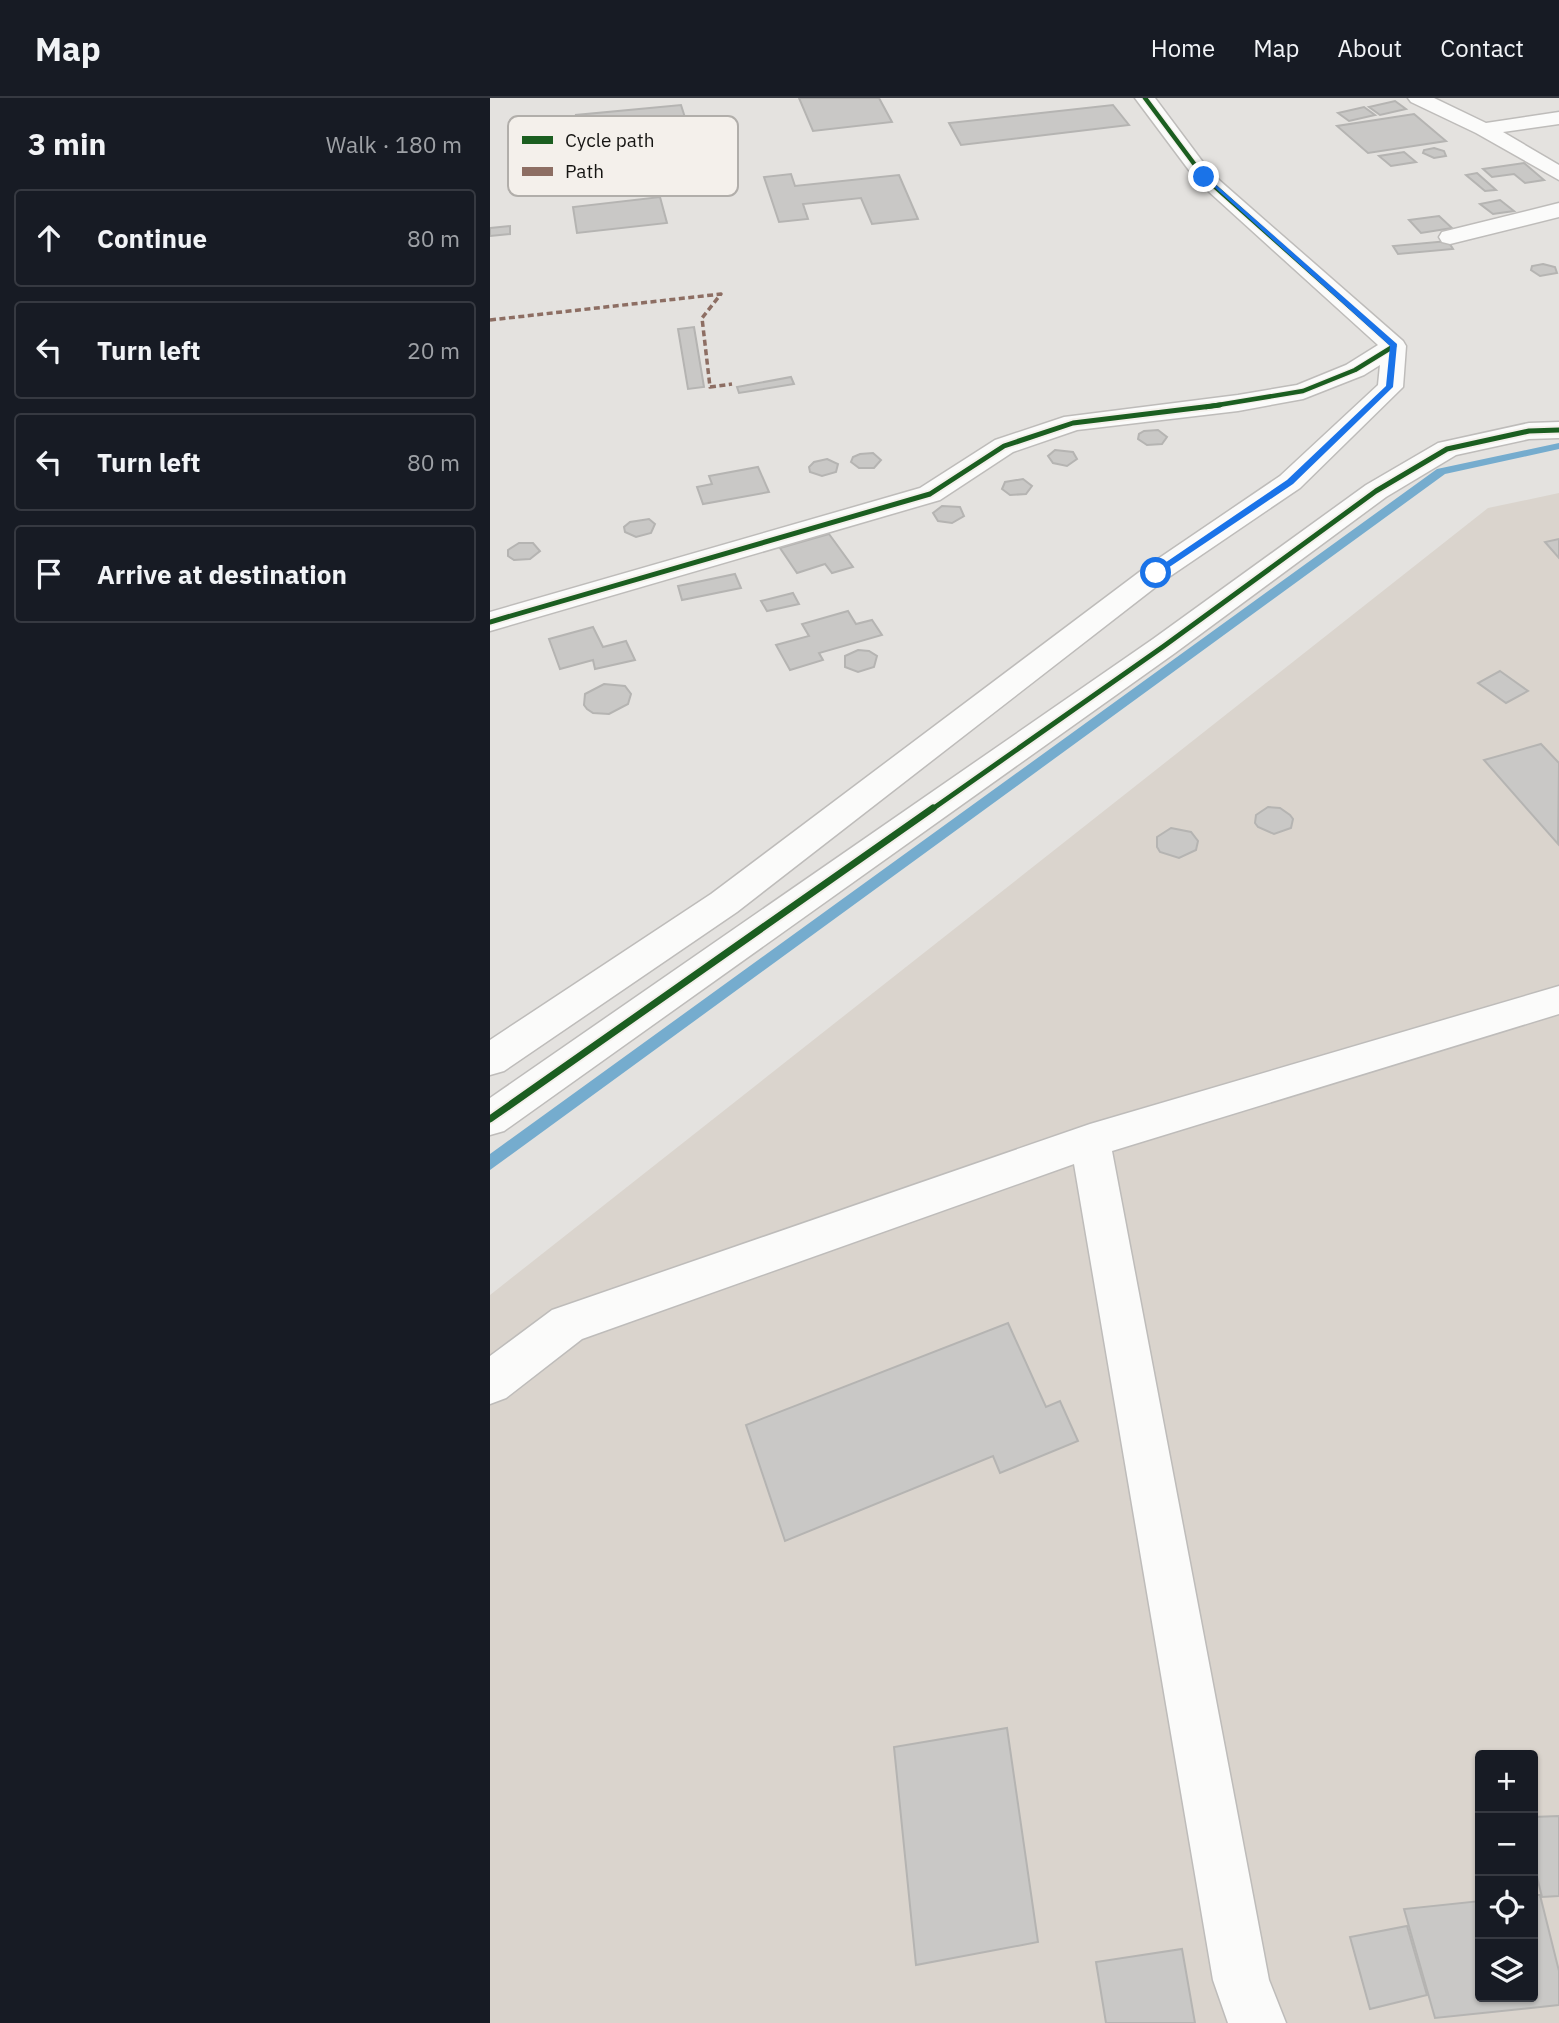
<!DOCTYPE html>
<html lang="en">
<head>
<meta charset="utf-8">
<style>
  :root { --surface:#171b24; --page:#242831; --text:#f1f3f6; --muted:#9ea1a6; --line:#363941 }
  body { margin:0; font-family:"IBM Plex Sans",sans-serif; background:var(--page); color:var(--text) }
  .controls { position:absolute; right:21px; bottom:21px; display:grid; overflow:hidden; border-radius:7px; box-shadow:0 2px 5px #0004 }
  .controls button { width:63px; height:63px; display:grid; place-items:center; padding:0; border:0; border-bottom:2px solid var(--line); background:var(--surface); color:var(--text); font:35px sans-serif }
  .stop { position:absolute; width:21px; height:21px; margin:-16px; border:5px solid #1a73e8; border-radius:50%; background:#fff }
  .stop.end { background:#1a73e8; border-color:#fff; box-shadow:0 2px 7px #0008 }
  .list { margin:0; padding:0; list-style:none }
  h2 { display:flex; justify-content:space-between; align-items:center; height:91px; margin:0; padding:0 28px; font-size:30px }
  h2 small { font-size:23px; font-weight:400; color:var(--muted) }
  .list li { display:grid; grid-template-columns:46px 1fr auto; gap:21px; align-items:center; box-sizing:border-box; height:98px; margin:0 14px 14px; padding:0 14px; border:2px solid var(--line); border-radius:7px }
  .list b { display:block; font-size:26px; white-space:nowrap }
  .list em { font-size:23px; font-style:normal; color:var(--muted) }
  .icon { flex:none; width:38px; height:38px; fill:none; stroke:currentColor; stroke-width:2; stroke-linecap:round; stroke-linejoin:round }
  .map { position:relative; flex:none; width:1069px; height:1925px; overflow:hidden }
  header { display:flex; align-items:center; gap:42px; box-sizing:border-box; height:98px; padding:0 35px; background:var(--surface); border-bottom:2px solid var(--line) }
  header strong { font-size:33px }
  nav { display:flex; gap:38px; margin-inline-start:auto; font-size:24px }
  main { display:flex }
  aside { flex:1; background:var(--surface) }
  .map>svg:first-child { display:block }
  .built { fill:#dad4cd; fill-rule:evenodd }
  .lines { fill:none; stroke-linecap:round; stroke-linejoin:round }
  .stream { fill:#75acce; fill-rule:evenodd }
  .building { fill:#c9c8c6; stroke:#b5b4b2; stroke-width:2 }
  .minor-casing { stroke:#bebcba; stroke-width:3 }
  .minor { fill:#fbfbfa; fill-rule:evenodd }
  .quiet { stroke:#8d6e63; stroke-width:3.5; stroke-dasharray:6 3.5; stroke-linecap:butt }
  .cycleway-far2-casing { stroke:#f4f0eb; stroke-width:7 }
  .cycleway-far1-casing { stroke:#f4f0eb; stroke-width:9 }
  .cycleway-casing { stroke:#f4f0eb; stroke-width:11 }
  .cycleway-far2 { stroke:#1b5e20; stroke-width:4.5 }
  .cycleway-far1 { stroke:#1b5e20; stroke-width:5 }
  .cycleway { stroke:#1b5e20; stroke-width:7 }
  .route { fill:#1a73e8 }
  .key { fill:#f4f0eb; stroke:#b1aeaa; stroke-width:2 }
  .key-label { font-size:19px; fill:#161513 }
</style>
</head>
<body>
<header>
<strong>Map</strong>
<nav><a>Home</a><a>Map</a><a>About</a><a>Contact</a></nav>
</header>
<main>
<aside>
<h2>3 min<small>Walk · 180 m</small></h2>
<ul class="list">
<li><svg class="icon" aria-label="ahead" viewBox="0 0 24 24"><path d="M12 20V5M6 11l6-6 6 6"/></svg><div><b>Continue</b></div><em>80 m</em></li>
<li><svg class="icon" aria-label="left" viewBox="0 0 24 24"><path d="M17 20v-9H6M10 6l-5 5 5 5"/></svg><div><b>Turn left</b></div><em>20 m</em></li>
<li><svg class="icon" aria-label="left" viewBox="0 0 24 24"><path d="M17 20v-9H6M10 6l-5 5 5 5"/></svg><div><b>Turn left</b></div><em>80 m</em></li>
<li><svg class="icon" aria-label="arrive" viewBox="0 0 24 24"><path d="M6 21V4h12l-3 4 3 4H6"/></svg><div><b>Arrive at destination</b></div></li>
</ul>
</aside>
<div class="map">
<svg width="1069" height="1925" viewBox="0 0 1069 1925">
  <rect width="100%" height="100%" fill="#e4e2df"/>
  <!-- built -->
  <path class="built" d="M1069 395V1925H0V1197L998 410ZM990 1657H1043V1899H990Z"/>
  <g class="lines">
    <!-- stream -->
    <path class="stream" d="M1069 345V351L955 376 0 1072V1056L947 371Z"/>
  </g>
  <!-- building -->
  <g class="building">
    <path d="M309 0H389L402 24 323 33Z"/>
    <path d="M905 3 916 11 890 17 879 9Z"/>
    <path d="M191 7 198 29 149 35 158 73 102 79 97 51 33 58 31 40 89 34 86 17Z"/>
    <path d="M623 7 639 27 471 47 459 25Z"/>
    <path d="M874 9 885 17 859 23 848 15Z"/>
    <path d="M924 16 956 43 878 55 847 28Z"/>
    <path d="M944 50 954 53 956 58 944 60 933 55 934 52Z"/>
    <path d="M914 54 926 64 901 68 889 58Z"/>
    <path d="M1034 65 1054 82 1035 85 1024 76 1002 79 993 71Z"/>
    <path d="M987 75 1006 92 995 93 976 77Z"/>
    <path d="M301 76 305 88 409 77 428 121 382 126 371 100 313 106 318 121 289 124 274 79Z"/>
    <path d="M170 99 177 125 87 135 83 109Z"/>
    <path d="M1010 102 1024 113 1003 116 990 106Z"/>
    <path d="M949 118 962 130 931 135 919 122Z"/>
    <path d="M20 128V136L0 138V130Z"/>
    <path d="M958 143 963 151 908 156 903 148Z"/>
    <path d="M1053 166 1065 169 1067 175 1050 178 1041 172 1042 168Z"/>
    <path d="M204 229 214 289 198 291 188 231Z"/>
    <path d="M301 279 304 286 249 295 247 289Z"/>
    <path d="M668 332 677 339 672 346 657 347 648 341 649 336 654 333Z"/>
    <path d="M565 352 583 354 587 361 577 368 563 365 558 358Z"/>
    <path d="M383 355 391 362 384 370H369L361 364 363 359 370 356Z"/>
    <path d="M337 361 348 366 346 374 332 378 320 374 319 369 324 364Z"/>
    <path d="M268 369 279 394 213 406 207 389 222 386 219 378Z"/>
    <path d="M533 381 542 388 536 396 520 397 512 391 515 384Z"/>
    <path d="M452 408 470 409 474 418 462 425 448 423 443 415Z"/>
    <path d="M159 421 165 426 161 435 146 439 135 434 134 429 140 424Z"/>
    <path d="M339 436 363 469 342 475 335 466 307 475 290 450Z"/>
    <path d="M1069 441V460L1055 444Z"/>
    <path d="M29 445H43L50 453 40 461 24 462 18 458V452Z"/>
    <path d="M245 476 251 490 192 502 188 488Z"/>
    <path d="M303 495 309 506 277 513 271 503Z"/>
    <path d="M358 513 366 526 382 522 392 537 329 555 333 562 300 572 286 547 319 538 312 526Z"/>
    <path d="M103 529 113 549 136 543 145 562 105 571 103 562 70 571 59 541Z"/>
    <path d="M368 552 379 553 387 558 384 569 368 574 355 569V558Z"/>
    <path d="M1010 573 1038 593 1016 605 988 585Z"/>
    <path d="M114 586 135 588 141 596 138 606 119 616 103 615 97 611 94 607 95 596Z"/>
    <path d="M1051 646 1069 665 1068 746 994 662Z"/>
    <path d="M778 709 790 710 800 717 803 721 801 730 784 736 768 729 765 725 766 717Z"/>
    <path d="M681 730 701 734 708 743 706 752 689 760 670 754 667 749V739Z"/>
    <path d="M518 1225 556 1309 570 1303 588 1343 510 1375 503 1358 295 1443 256 1327Z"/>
    <path d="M517 1630 548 1844 426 1867 404 1649Z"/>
    <path d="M1069 1718V1798L1052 1799 1043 1763V1719Z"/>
    <path d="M1043 1797H1050L1069 1873V1907L945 1920 914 1811 990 1803V1899H1043Z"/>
    <path d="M917 1828 937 1897 880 1911 860 1839Z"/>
    <path d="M692 1851 705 1925H616L606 1864Z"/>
  </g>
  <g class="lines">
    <defs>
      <g id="minor">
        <path d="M645 0H665L721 75 913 243 916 248 913 289 810 390 676 481 247 814 14 973 0 977V942L221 796 656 469 790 378 888 287 890 267 874 277 813 301 748 313 587 332 523 354 450 402 0 533V514L430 390 505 342 574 319 748 297 807 287 856 267 888 247 707 83Z"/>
        <path d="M918 0H944L996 25 1069 14V26L1013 34 1069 67V82L986 35 921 4Z"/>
        <path d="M1069 105V119L960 146 952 144 949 139 952 134Z"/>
        <path d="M1069 324V340L1039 341 966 357 896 399 685 555 14 1033 0 1037V1000L663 541 876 387 948 345 1039 325Z"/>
        <path d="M1069 888V916L622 1053 779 1882 796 1925H738L723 1882 584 1066 92 1241 16 1300 0 1306V1258L62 1212 600 1026Z"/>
      </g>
    </defs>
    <!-- minor casing -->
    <use href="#minor" class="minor-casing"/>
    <!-- minor -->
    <use href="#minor" class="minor"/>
    <!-- quiet -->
    <path class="quiet" d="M0 222 231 196 212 220 220 289 242 286"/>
    <defs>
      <path id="cycleway-far2" d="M655 0 714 79 904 248 865 272 813 293 716 309"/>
      <g id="cycleway-far1">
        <path d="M0 524 440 396 514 348 583 325 730 307"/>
        <path d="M441 712 674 548 886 393 957 351 1039 333 1069 332"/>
      </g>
      <path id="cycleway" d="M0 1021 443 710"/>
    </defs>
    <!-- cycleway-far2 casing -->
    <use href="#cycleway-far2" class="cycleway-far2-casing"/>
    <!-- cycleway-far1 casing -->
    <use href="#cycleway-far1" class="cycleway-far1-casing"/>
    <!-- cycleway casing -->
    <use href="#cycleway" class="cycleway-casing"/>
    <!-- cycleway-far2 -->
    <use href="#cycleway-far2" class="cycleway-far2"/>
    <!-- cycleway-far1 -->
    <use href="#cycleway-far1" class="cycleway-far1"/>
    <!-- cycleway -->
    <use href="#cycleway" class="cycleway"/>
  </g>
  <!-- route -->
  <path class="route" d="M712 78H716L907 246 903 289 803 386 666 478 663 473 797 382 896 288 900 248Z"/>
  <!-- legend -->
  <rect x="18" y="18" width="230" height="80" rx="10" class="key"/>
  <rect x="32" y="38" width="31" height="8" fill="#1b5e20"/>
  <rect x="32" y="69" width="31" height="9" fill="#8d6e63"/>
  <g class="key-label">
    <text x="75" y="49">Cycle path</text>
    <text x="75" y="80">Path</text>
  </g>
</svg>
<div class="controls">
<button>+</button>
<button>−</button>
<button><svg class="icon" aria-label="locate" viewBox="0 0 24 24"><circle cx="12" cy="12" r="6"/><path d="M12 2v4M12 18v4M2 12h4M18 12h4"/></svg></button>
<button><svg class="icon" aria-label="layers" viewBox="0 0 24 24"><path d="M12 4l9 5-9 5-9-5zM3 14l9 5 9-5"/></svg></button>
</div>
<div class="stop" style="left:666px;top:475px"></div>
<div class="stop end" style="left:714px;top:79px"></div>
</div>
</main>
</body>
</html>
